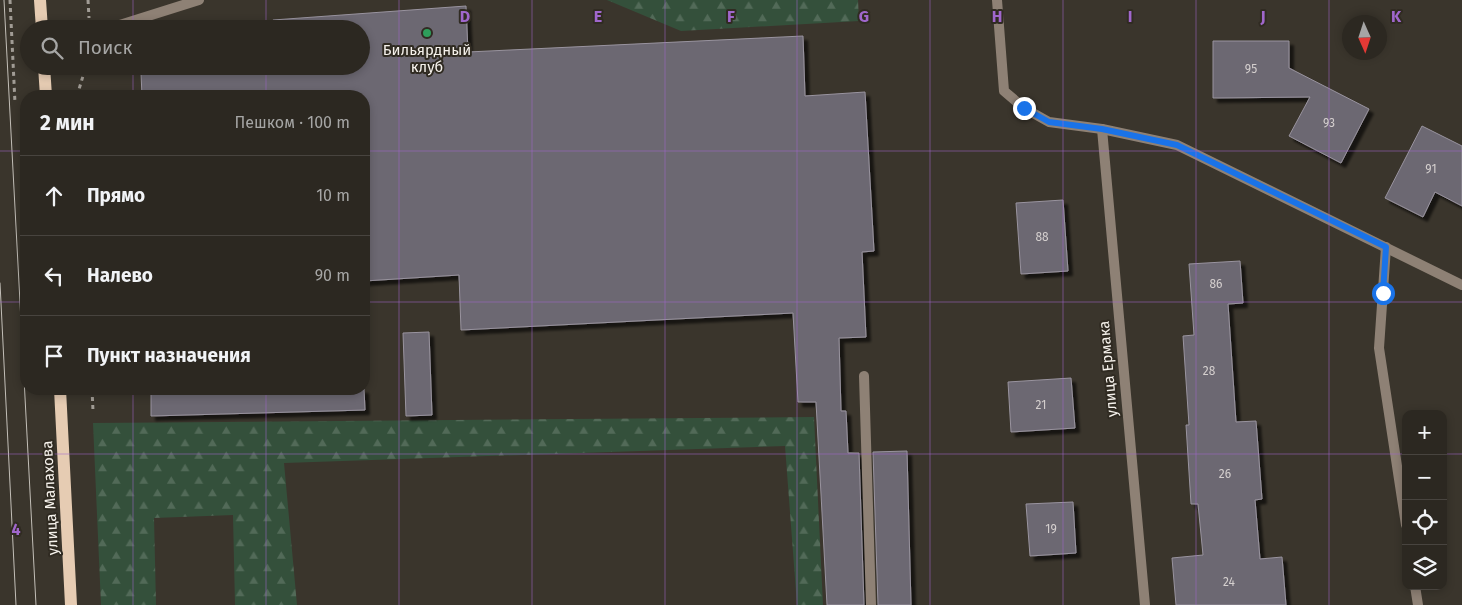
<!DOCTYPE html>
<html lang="ru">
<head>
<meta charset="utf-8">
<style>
  :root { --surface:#2c2821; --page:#38342e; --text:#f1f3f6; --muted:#a6a6a5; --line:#48443f }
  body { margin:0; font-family:"Fira Sans",sans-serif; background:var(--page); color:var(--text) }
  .controls { position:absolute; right:15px; bottom:15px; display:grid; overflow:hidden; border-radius:10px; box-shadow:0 2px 8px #0003 }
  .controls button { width:45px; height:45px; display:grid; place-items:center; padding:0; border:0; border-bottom:1px solid var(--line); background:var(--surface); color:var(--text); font:25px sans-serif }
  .compass { position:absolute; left:1342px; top:15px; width:45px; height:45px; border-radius:50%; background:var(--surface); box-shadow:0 2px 8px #0003; rotate:177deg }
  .stop { position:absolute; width:15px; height:15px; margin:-11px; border:4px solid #1a73e8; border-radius:50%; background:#fff }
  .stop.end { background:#1a73e8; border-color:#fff; box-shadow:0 1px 5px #0008 }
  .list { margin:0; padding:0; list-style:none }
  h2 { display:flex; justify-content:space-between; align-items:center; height:65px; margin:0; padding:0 20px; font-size:21px }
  h2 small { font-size:16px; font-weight:400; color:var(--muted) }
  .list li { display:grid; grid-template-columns:32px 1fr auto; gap:15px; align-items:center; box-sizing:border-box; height:80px; padding:0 20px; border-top:1px solid var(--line) }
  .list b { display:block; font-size:19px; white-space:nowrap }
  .list em { font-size:16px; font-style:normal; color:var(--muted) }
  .icon { flex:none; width:28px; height:28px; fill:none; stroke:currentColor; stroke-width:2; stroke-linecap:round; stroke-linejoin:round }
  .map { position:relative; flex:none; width:1462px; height:605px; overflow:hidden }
  .search { position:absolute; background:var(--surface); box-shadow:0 2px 8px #0003; left:20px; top:20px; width:350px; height:55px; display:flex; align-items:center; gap:12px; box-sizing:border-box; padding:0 18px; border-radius:28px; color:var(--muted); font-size:19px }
  .panel { position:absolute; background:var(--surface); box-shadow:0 2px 8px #0003; left:20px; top:90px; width:350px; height:305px; border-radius:20px }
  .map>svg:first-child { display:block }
  .forest { fill:url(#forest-firs) }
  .building { fill:#6c6772; stroke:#99949f; filter:url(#shadow) }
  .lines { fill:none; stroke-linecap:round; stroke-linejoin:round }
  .path { stroke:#a19c95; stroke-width:3; stroke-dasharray:4 4; stroke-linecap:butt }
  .service { stroke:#8e8175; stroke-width:10 }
  .minor { stroke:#8e8175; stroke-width:10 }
  .primary { stroke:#e6ccb3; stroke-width:12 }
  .tram { stroke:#c3bfb8; stroke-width:1 }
  .route { stroke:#1a73e8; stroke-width:6 }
  .grid { fill:none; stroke:#a067cc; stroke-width:1; stroke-opacity:0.55 }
  .leisure-dot { fill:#2e9e5b; stroke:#302b22; stroke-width:2 }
  .labels { text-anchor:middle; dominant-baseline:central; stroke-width:4; stroke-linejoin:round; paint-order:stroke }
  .number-label { font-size:12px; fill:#d4cfce }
  .poi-label { font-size:15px; fill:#f6f2ec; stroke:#302b22 }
  .street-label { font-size:15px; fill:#f6f2ec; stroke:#302b22 }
  .grid-label { font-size:16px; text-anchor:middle; font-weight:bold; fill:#a067cc; stroke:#302b22; stroke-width:4; stroke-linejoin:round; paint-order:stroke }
</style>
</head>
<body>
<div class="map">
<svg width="1462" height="605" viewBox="0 0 1462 605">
  <defs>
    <pattern id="forest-firs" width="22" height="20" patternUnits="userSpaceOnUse" patternTransform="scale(1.25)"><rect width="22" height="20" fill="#34503b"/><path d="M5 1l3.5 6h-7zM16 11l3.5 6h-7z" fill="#526a58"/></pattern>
    <filter id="shadow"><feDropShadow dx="4.5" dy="4.5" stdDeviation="1" flood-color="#0009"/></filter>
  </defs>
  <rect width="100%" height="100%" fill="#3a352c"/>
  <!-- forest -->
  <g class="forest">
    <path d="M607 0H858L859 21 681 31Z"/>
    <path d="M814 417 823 605H797L785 446 284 463 297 605H235L233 515 154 518 156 605H101L93 423Z"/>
  </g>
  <!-- building -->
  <g class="building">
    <path d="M466 6 468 52 803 36 805 96 865 92 874 251 862 252 866 337 839 338 841 411H846L848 453H859L864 605H827L816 402H798L793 313 461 330 459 275 364 281V96H142L141 73 153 66H361V29H263L273 20Z"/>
    <path d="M1213 41H1289V68L1369 109 1341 163 1289 136 1310 97 1213 98Z"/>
    <path d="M1422 126 1462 146V206L1435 192 1423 217 1385 198Z"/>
    <path d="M1063 200 1068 271 1021 274 1016 203Z"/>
    <path d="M1240 261 1243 303 1228 304 1236 422 1256 421 1262 499 1255 500 1260 559 1282 557 1286 605H1176L1172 558 1203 555 1198 504H1191L1186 425H1189L1183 336 1194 335 1189 264Z"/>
    <path d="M429 332 432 415 406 416 403 333Z"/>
    <path d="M1071 378 1075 428 1011 432 1008 382Z"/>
    <path d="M151 389H364L365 410 151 416Z"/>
    <path d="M907 451 911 605H878L873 452Z"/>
    <path d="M1073 502 1076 553 1030 556 1026 504Z"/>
  </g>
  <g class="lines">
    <!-- path -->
    <g class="path">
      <path d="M10 0 15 103"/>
      <path d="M88 0 89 18"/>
      <path d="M77 96 86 66"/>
      <path d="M92 389 93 411"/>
    </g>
    <!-- service -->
    <g class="service">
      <path d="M107 29 199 0"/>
      <path d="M864 376 871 605"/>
    </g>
    <!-- minor -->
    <g class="minor">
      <path d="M997 0 1004 91 1024 108 1049 122 1102 129 1177 145 1462 285"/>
      <path d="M1102 129 1145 605"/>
      <path d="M1386 247 1379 348 1406 525"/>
      <path d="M1415 586 1418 605"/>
    </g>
    <!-- primary -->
    <g class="primary">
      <path d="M40 0 42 29"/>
      <path d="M44 66 46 96"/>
      <path d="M60 389 71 605"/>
    </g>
    <!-- tram -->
    <g class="tram">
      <path d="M4 0 36 605"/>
      <path d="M0 283 16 605"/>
    </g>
  </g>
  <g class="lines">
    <!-- route -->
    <path class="route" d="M1024 108 1049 122 1102 129 1177 145 1386 247 1383 293"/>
  </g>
  <!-- grid -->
  <path class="grid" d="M133 0V29M266 0V29M399 0V605M532 0V605M665 0V605M797 0V605M930 0V605M1063 0V605M1196 0V605M1329 0V605M133 66V96M266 66V96M0 151H26M364 151H1462M0 302H26M364 302H1462M133 389V605M266 389V605M0 454H1406M1443 454H1462"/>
  <!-- markers -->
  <circle class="leisure-dot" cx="427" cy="33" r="5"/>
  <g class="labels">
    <!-- number labels -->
    <g class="number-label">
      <text x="1251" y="69">95</text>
      <text x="1329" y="123">93</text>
      <text x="1431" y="169">91</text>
      <text x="1042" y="237">88</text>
      <text x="1216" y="284">86</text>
      <text x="1209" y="371">28</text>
      <text x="1041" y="405">21</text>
      <text x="1225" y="474">26</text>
      <text x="1051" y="529">19</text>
      <text x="1229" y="582">24</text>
    </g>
    <!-- poi labels -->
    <g class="poi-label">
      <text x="427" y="50">Бильярдный<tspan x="427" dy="17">клуб</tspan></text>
    </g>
    <!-- street labels -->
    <g class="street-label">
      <text transform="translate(1108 369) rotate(-95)">улица Ермака</text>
      <text transform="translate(50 498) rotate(-93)">улица Малахова</text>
    </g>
  </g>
  <g class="grid-label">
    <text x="465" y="22">D</text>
    <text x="598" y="22">E</text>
    <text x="731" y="22">F</text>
    <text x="864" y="22">G</text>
    <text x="997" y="22">H</text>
    <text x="1130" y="22">I</text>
    <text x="1263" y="22">J</text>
    <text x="1396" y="22">K</text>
    <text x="16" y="535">4</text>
  </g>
</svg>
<div class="controls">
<button>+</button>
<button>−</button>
<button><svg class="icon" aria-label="locate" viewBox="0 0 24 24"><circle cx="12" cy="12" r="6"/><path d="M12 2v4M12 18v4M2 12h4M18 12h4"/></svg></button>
<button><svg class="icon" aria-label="layers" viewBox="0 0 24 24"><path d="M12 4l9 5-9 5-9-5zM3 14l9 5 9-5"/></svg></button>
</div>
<svg class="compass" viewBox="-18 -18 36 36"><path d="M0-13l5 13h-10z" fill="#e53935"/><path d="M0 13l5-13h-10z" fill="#a6a6a5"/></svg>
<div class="stop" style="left:1383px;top:293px"></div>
<div class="stop end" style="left:1024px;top:108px"></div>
<div class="search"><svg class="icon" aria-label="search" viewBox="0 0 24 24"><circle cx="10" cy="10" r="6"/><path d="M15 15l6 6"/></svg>Поиск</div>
<section class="panel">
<h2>2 мин<small>Пешком · 100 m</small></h2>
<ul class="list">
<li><svg class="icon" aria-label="ahead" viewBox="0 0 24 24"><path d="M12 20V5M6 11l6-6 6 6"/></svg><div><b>Прямо</b></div><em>10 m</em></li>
<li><svg class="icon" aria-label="left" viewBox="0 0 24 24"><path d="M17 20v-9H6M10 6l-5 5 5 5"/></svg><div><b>Налево</b></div><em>90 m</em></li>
<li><svg class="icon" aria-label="arrive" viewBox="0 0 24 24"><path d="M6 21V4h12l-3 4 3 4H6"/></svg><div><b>Пункт назначения</b></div></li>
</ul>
</section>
</div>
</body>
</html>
